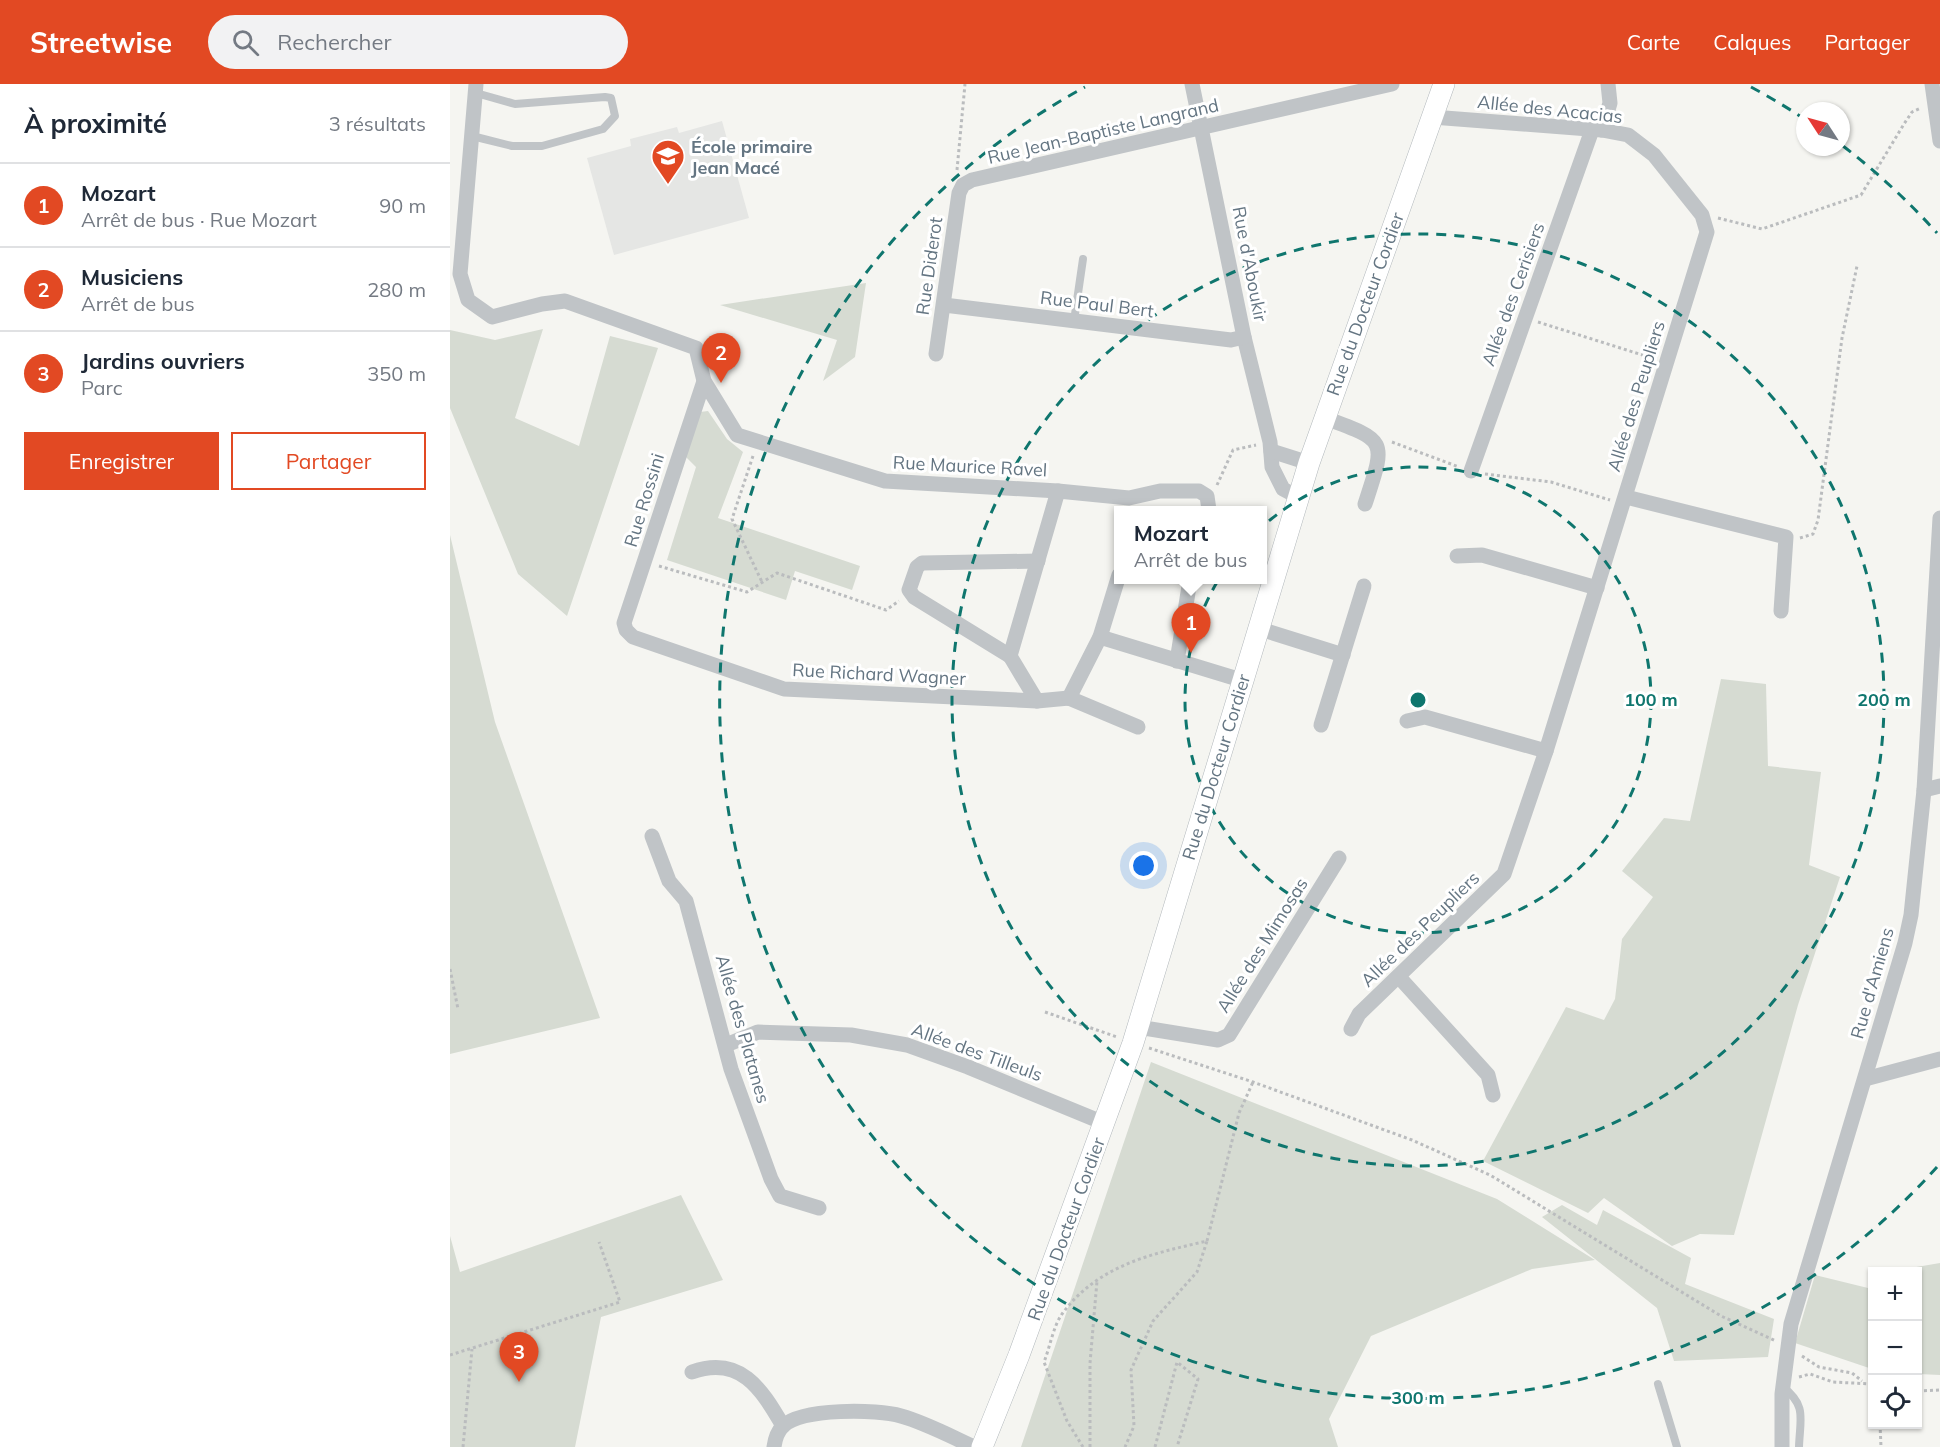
<!DOCTYPE html>
<html lang="fr">
<head>
<meta charset="utf-8">
<style>
  :root { --surface:#fff; --page:#f2f2f3; --text:#1f2937; --muted:#747a83; --line:#e0e1e3; --accent:#e24923 }
  body { margin:0; font-family:Mulish,sans-serif; background:var(--page); color:var(--text) }
  .controls { position:absolute; right:18px; bottom:18px; display:grid; overflow:hidden; border-radius:0px; box-shadow:0 2px 4px #0004 }
  .controls button { width:54px; height:54px; display:grid; place-items:center; padding:0; border:0; border-bottom:2px solid var(--line); background:var(--surface); color:var(--text); font:30px sans-serif }
  .compass { position:absolute; left:1346px; top:18px; width:54px; height:54px; border-radius:50%; background:var(--surface); box-shadow:0 2px 4px #0004; rotate:306deg }
  .you { position:absolute; left:694px; top:782px; width:21px; height:21px; margin:-15px; border:4px solid #fff; border-radius:50%; background:#1a73e8; box-shadow:0 0 0 9px #1a73e833 }
  .badge { display:grid; place-items:center; width:39px; height:39px; border-radius:50%; background:var(--accent); color:#fff; font-size:20px; font-weight:700 }
  .pin { position:absolute; translate:-50% -50px; filter:drop-shadow(0 2px 3px #0008) }
  .pin::after { content:''; position:absolute; top:32px; width:21px; height:18px; background:inherit; clip-path:polygon(0 0,100% 0,50% 100%) }
  .popup { position:absolute; left:664px; top:422px; width:153px; height:78px; box-sizing:border-box; display:grid; place-content:center; border-radius:0px; background:var(--surface); filter:drop-shadow(0 2px 4px #0005); font-size:20px; white-space:nowrap; color:var(--muted) }
  .popup b { font-size:22px; color:var(--text) }
  .popup::after { content:''; position:absolute; left:50%; top:100%; margin-left:-12px; border:12px solid transparent; border-top-color:var(--surface) }
  .list { margin:0; padding:0; list-style:none }
  h2 { display:flex; justify-content:space-between; align-items:center; height:78px; margin:0; padding:0 24px; font-size:26px }
  h2 small { font-size:20px; font-weight:400; color:var(--muted) }
  .list li { display:grid; grid-template-columns:39px 1fr auto; gap:18px; align-items:center; box-sizing:border-box; height:84px; padding:0 24px; border-top:2px solid var(--line) }
  .list b { display:block; font-size:22px; white-space:nowrap }
  .list p { margin:0; font-size:20px; white-space:nowrap; color:var(--muted) }
  .list em { font-size:20px; font-style:normal; color:var(--muted) }
  .actions { display:flex; gap:12px; padding:18px 24px }
  .actions a { flex:1; padding:14px 0; border:2px solid var(--accent); border-radius:0px; text-align:center; font-size:21px; color:var(--accent) }
  .actions .main { background:var(--accent); color:#fff }
  .icon { flex:none; width:33px; height:33px; fill:none; stroke:currentColor; stroke-width:2; stroke-linecap:round; stroke-linejoin:round }
  .map { position:relative; flex:none; width:1490px; height:1363px; overflow:hidden }
  header { display:flex; align-items:center; gap:36px; box-sizing:border-box; height:84px; padding:0 30px; background:var(--accent); color:#fff }
  header strong { font-size:28px }
  nav { display:flex; gap:33px; margin-inline-start:auto; font-size:21px }
  .search { width:420px; height:54px; background:var(--page); display:flex; align-items:center; gap:15px; box-sizing:border-box; padding:0 21px; border-radius:33px; color:var(--muted); font-size:22px }
  main { display:flex }
  aside { flex:1; background:var(--surface) }
  .map>svg:first-child { display:block }
  .built { fill:#e5e6e4 }
  .green { fill:#d6dbd2 }
  .lines { fill:none; stroke-linecap:round; stroke-linejoin:round }
  .secondary-casing { stroke:#b2b8bc; stroke-width:22 }
  .path { stroke:#babcbe; stroke-width:3; stroke-dasharray:3 3; stroke-linecap:butt }
  .lane { stroke:#c0c4c7; stroke-width:8 }
  .street { stroke:#c0c4c7; stroke-width:15 }
  .secondary { stroke:#fff; stroke-width:21 }
  .ring { fill:none; stroke:#0f766e; stroke-width:3; stroke-dasharray:10 8 }
  .labels { text-anchor:middle; dominant-baseline:central; stroke-width:6; stroke-linejoin:round; paint-order:stroke }
  .street-label { font-size:18px; fill:#647582; stroke:#fff }
  .poi-label { font-size:18px; font-weight:bold; fill:#647582; stroke:#fff; text-anchor:start }
  .centre { fill:#0f766e; stroke:#fff; stroke-width:3 }
  .ring-label { font-size:18px; text-anchor:middle; font-weight:bold; fill:#0f766e; stroke:#fff; stroke-width:6; stroke-linejoin:round; paint-order:stroke }
</style>
</head>
<body>
<header>
<strong>Streetwise</strong>
<div class="search"><svg class="icon" aria-label="search" viewBox="0 0 24 24"><circle cx="10" cy="10" r="6"/><path d="M15 15l6 6"/></svg>Rechercher</div>
<nav><a>Carte</a><a>Calques</a><a>Partager</a></nav>
</header>
<main>
<aside>
<h2>À proximité<small>3 résultats</small></h2>
<ul class="list">
<li><span class="badge">1</span><div><b>Mozart</b><p>Arrêt de bus · Rue Mozart</p></div><em>90 m</em></li>
<li><span class="badge">2</span><div><b>Musiciens</b><p>Arrêt de bus</p></div><em>280 m</em></li>
<li><span class="badge">3</span><div><b>Jardins ouvriers</b><p>Parc</p></div><em>350 m</em></li>
</ul>
<div class="actions"><a class="main">Enregistrer</a><a>Partager</a></div>
</aside>
<div class="map">
<svg width="1490" height="1363" viewBox="0 0 1490 1363">
  <rect width="100%" height="100%" fill="#f5f5f1"/>
  <!-- built -->
  <path class="built" d="M272 37 299 134 164 171 137 74 181 62 180 55 227 43 229 49Z"/>
  <!-- green -->
  <g class="green">
    <path d="M416 199 405 273 373 297 387 256 270 221Z"/>
    <path d="M93 245 65 334 129 362 160 252 208 264 117 532 68 490 0 324V246L45 256Z"/>
    <path d="M258 327 277 355 293 368 268 434 410 482 402 506 345 487 336 516 217 476 246 383 234 371 250 328Z"/>
    <path d="M0 451 45 638 150 934 0 970Z"/>
    <path d="M1271 595 1316 600 1318 682 1371 688 1359 781 1390 793 1348 921 1284 1151 1250 1150 1222 1162 1154 1114 1138 1129 1033 1077 1116 923 1154 936 1165 915 1172 855 1203 813 1172 787 1214 734 1240 737Z"/>
    <path d="M701 978 1047 1115 1145 1176 1082 1185 921 1252 879 1335 888 1363H571Z"/>
    <path d="M231 1111 273 1196 151 1233 125 1363H0V1152L10 1188Z"/>
    <path d="M1112 1121 1147 1141 1153 1126 1241 1174 1235 1200 1324 1235 1318 1273 1224 1277 1207 1224 1092 1133Z"/>
    <path d="M1490 1179V1291L1468 1290V1188L1443 1187Z"/>
    <path d="M1365 1191 1422 1205V1285L1345 1259Z"/>
  </g>
  <g class="lines">
    <defs>
      <path id="secondary" d="M532 1363 569 1271 683 959 859 379 994 0"/>
    </defs>
    <!-- secondary casing -->
    <use href="#secondary" class="secondary-casing"/>
    <!-- path -->
    <g class="path">
      <path d="M507 86 515 0"/>
      <path d="M1268 134 1312 145 1411 111 1454 40 1462 28 1471 24"/>
      <path d="M1088 238 1202 274"/>
      <path d="M942 358 1009 383"/>
      <path d="M303 372 282 435 312 498"/>
      <path d="M1035 390 1101 398 1160 416"/>
      <path d="M767 401 783 366 806 361"/>
      <path d="M1350 454 1363 450 1368 436 1392 254 1407 182"/>
      <path d="M209 482 297 508 327 489 436 526 449 517"/>
      <path d="M0 885 8 925"/>
      <path d="M595 928 667 953"/>
      <path d="M699 964 803 998 962 1056 1040 1091 1271 1232 1326 1257"/>
      <path d="M757 1157 789 1029 803 998"/>
      <path d="M0 1271 170 1218 149 1158"/>
      <path d="M1352 1272 1369 1283 1402 1289 1412 1297"/>
      <path d="M1349 1293 1360 1290 1383 1298 1422 1300"/>
      <path d="M1468 1307 1490 1306"/>
      <path d="M1430 1340 1431 1363"/>
      <path d="M13 1363 22 1265"/>
      <path d="M633 1363 617 1337 594 1278C600 1263 603 1243 612 1230 648 1181 701 1170 757 1157L747 1188 703 1237 681 1286 684 1342 675 1363"/>
      <path d="M640 1363V1279L647 1197"/>
      <path d="M705 1363 727 1278 748 1295 727 1363"/>
    </g>
    <!-- lane -->
    <g class="lane">
      <path d="M22 52 62 62H92L153 45 165 32 161 14 155 13 65 20 26 9"/>
      <path d="M624 237 633 175"/>
      <path d="M1208 1300 1227 1363"/>
      <path d="M1333 1303C1357 1322 1350 1334 1349 1363"/>
    </g>
    <!-- street -->
    <g class="street">
      <path d="M26 0 10 190 18 216 42 233 92 220 115 217 246 264 254 297 287 351 435 397 608 407 679 414 710 407H749L757 412 759 426"/>
      <path d="M742 0 794 253 820 358 822 383 833 405 848 413"/>
      <path d="M1482 0 1490 57"/>
      <path d="M1152 46 1160 19 1158 0"/>
      <path d="M494 221 781 256 794 253"/>
      <path d="M486 270 509 109 513 101 522 96 942 0"/>
      <path d="M254 297 174 539 176 546 183 553 334 605 587 617 619 614"/>
      <path d="M875 334C938 357 936 356 915 420"/>
      <path d="M821 367 859 379"/>
      <path d="M1021 387 1142 46"/>
      <path d="M1176 413 1336 453 1331 527"/>
      <path d="M1007 472 1032 471 1147 504"/>
      <path d="M807 544 893 571"/>
      <path d="M650 553 791 596"/>
      <path d="M560 572 464 513 459 506 467 483 472 479 588 477"/>
      <path d="M727 577 740 496"/>
      <path d="M619 614 650 553 669 491"/>
      <path d="M619 614 688 643"/>
      <path d="M587 617 560 572 608 407"/>
      <path d="M957 637 975 633 1096 667"/>
      <path d="M871 641 914 502"/>
      <path d="M1474 706 1490 702"/>
      <path d="M202 752 219 797 236 817 281 985 321 1095 330 1112 369 1124"/>
      <path d="M949 893 1038 991 1043 1011"/>
      <path d="M688 943 768 956 779 951 889 774"/>
      <path d="M901 945 909 930 1054 790 1096 667 1257 148 1252 131 1204 71 1178 51 1152 46 982 33"/>
      <path d="M276 961 308 948 401 951 457 961 518 983 654 1039"/>
      <path d="M1415 995 1490 975"/>
      <path d="M242 1288C290 1271 311 1304 333 1342"/>
      <path d="M324 1363C325 1355 327 1348 333 1342 352 1324 427 1325 451 1332 476 1339 500 1352 524 1363"/>
      <path d="M1332 1363V1310L1341 1240 1455 859 1461 831 1474 706 1490 434"/>
    </g>
    <!-- secondary -->
    <use href="#secondary" class="secondary"/>
  </g>
  <!-- distance rings -->
  <g class="ring">
    <circle cx="968" cy="616" r="233"/>
    <circle cx="968" cy="616" r="466"/>
    <path d="M1487 1083A698 698 0 1 1 635 3M1301 3A698 698 0 0 1 1353 34M1393 62A698 698 0 0 1 1487 149"/>
  </g>
  <!-- icons -->
  <defs>
    <symbol id="school-pin" viewBox="-11 -11 22 30"><path d="M0 17L-7.5 6A9.5 9.5 0 1 1 7.5 6Z" fill="#e24923" stroke="#fff"/><path d="M0-5L7-2L0 1L-7-2ZM-4 1L0 2.5L4 1V4Q0 6-4 4Z" fill="#fff"/></symbol>
  </defs>
  <g fill-rule="evenodd">
    <use href="#school-pin" x="199" y="53" width="38" height="52"/>
  </g>
  <g class="labels">
    <!-- street labels -->
    <g class="street-label">
      <text transform="translate(1100 25) rotate(6)">Allée des Acacias</text>
      <text transform="translate(653 47) rotate(-13)">Rue Jean-Baptiste Langrand</text>
      <text transform="translate(800 180) rotate(79)">Rue d'Aboukir</text>
      <text transform="translate(479 182) rotate(-82)">Rue Diderot</text>
      <text transform="translate(1063 210) rotate(-70)">Allée des Cerisiers</text>
      <text transform="translate(647 220) rotate(7)">Rue Paul Bert</text>
      <text transform="translate(915 220) rotate(-70)">Rue du Docteur Cordier</text>
      <text transform="translate(1186 312) rotate(-73)">Allée des Peupliers</text>
      <text transform="translate(520 382) rotate(3)">Rue Maurice Ravel</text>
      <text transform="translate(194 416) rotate(-73)">Rue Rossini</text>
      <text transform="translate(429 590) rotate(3)">Rue Richard Wagner</text>
      <text transform="translate(766 683) rotate(-73)">Rue du Docteur Cordier</text>
      <text transform="translate(970 845) rotate(-44)">Allée des Peupliers</text>
      <text transform="translate(812 861) rotate(-58)">Allée des Mimosas</text>
      <text transform="translate(1422 899) rotate(-74)">Rue d'Amiens</text>
      <text transform="translate(293 945) rotate(74)">Allée des Platanes</text>
      <text transform="translate(527 968) rotate(20)">Allée des Tilleuls</text>
      <text transform="translate(616 1145) rotate(-70)">Rue du Docteur Cordier</text>
    </g>
    <!-- poi labels -->
    <g class="poi-label">
      <text x="241" y="62">École primaire<tspan x="241" dy="21">Jean Macé</tspan></text>
    </g>
  </g>
  <circle cx="968" cy="616" r="9" class="centre"/>
  <g class="ring-label">
    <text x="1201" y="622">100 m</text>
    <text x="1434" y="622">200 m</text>
    <text x="968" y="1320">300 m</text>
  </g>
</svg>
<div class="controls">
<button>+</button>
<button>−</button>
<button><svg class="icon" aria-label="locate" viewBox="0 0 24 24"><circle cx="12" cy="12" r="6"/><path d="M12 2v4M12 18v4M2 12h4M18 12h4"/></svg></button>
</div>
<svg class="compass" viewBox="-18 -18 36 36"><path d="M0-13l5 13h-10z" fill="#e53935"/><path d="M0 13l5-13h-10z" fill="#747a83"/></svg>
<div class="you"></div>
<div class="pin badge" style="left:741px;top:569px">1</div>
<div class="popup"><b>Mozart</b>Arrêt de bus</div>
<div class="pin badge" style="left:271px;top:299px">2</div>
<div class="pin badge" style="left:69px;top:1298px">3</div>
</div>
</main>
</body>
</html>
